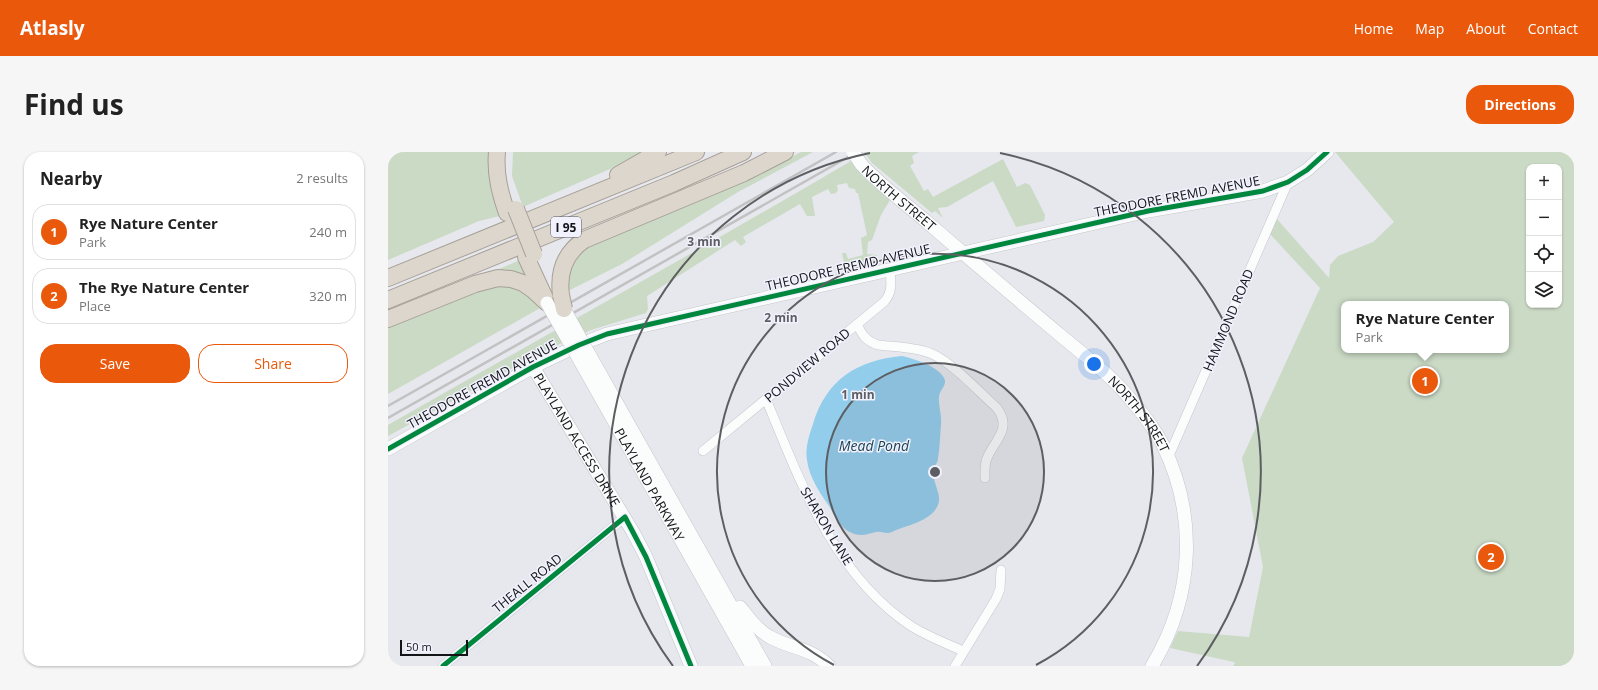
<!DOCTYPE html>
<html lang="en">
<head>
<meta charset="utf-8">
<style>
  :root { --surface:#fff; --page:#f6f6f6; --text:#222; --muted:#767676; --line:#e0e0e0; --accent:#ea580c }
  body { margin:0; font-family:"Open Sans",sans-serif; background:var(--page); color:var(--text) }
  .controls { position:absolute; right:12px; top:12px; display:grid; overflow:hidden; border-radius:8px; box-shadow:0 1px 3px #0004 }
  .controls button { width:36px; height:36px; display:grid; place-items:center; padding:0; border:0; border-bottom:1px solid var(--line); background:var(--surface); color:var(--text); font:20px sans-serif }
  .scale { position:absolute; left:12px; bottom:10px; width:68px; box-sizing:border-box; padding-left:4px; border:2px solid #131417; border-top:0; font-size:11px; line-height:14px; white-space:nowrap; color:#131417; -webkit-text-stroke:3px #f1f2fe; paint-order:stroke }
  .you { position:absolute; left:706px; top:212px; width:14px; height:14px; margin:-10px; border:3px solid #fff; border-radius:50%; background:#1a73e8; box-shadow:0 0 0 6px #1a73e833 }
  .badge { display:grid; place-items:center; width:26px; height:26px; border-radius:50%; background:var(--accent); color:#fff; font-size:13px; font-weight:700 }
  .pin { position:absolute; translate:-50% -50%; border:2px solid #fff; box-shadow:0 1px 4px #0006 }
  .popup { position:absolute; left:953px; top:149px; width:168px; height:52px; box-sizing:border-box; display:grid; place-content:center; border-radius:8px; background:var(--surface); filter:drop-shadow(0 1px 3px #0005); font-size:13px; white-space:nowrap; color:var(--muted) }
  .popup b { font-size:15px; color:var(--text) }
  .popup::after { content:''; position:absolute; left:50%; top:100%; margin-left:-8px; border:8px solid transparent; border-top-color:var(--surface) }
  .list { margin:0; padding:0; list-style:none }
  h2 { display:flex; justify-content:space-between; align-items:center; height:52px; margin:0; padding:0 16px; font-size:17px }
  h2 small { font-size:13px; font-weight:400; color:var(--muted) }
  .list li { display:grid; grid-template-columns:26px 1fr auto; gap:12px; align-items:center; box-sizing:border-box; height:56px; margin:0 8px 8px; padding:0 8px; border:1px solid var(--line); border-radius:16px }
  .list b { display:block; font-size:15px; white-space:nowrap }
  .list p { margin:0; font-size:13px; white-space:nowrap; color:var(--muted) }
  .list em { font-size:13px; font-style:normal; color:var(--muted) }
  .actions { display:flex; gap:8px; padding:12px 16px }
  .actions a { flex:1; padding:9px 0; border:1px solid var(--accent); border-radius:16px; text-align:center; font-size:14px; color:var(--accent) }
  .actions .main { background:var(--accent); color:#fff }
  .icon { flex:none; width:22px; height:22px; fill:none; stroke:currentColor; stroke-width:2; stroke-linecap:round; stroke-linejoin:round }
  .map { position:relative; flex:none; width:1186px; height:514px; overflow:hidden; border-radius:16px }
  header { display:flex; align-items:center; gap:24px; box-sizing:border-box; height:56px; padding:0 20px; background:var(--accent); color:#fff }
  header strong { font-size:19px }
  nav { display:flex; gap:22px; margin-inline-start:auto; font-size:14px }
  .intro { display:flex; align-items:center; justify-content:space-between; box-sizing:border-box; height:96px; padding:0 24px }
  h1 { margin:0; font-size:28px }
  .button { padding:10px 18px; border-radius:16px; background:var(--accent); color:#fff; font-size:14px; font-weight:700 }
  main { display:flex; gap:24px; padding:0 24px }
  aside { flex:1; background:var(--surface); border-radius:16px; box-shadow:0 1px 3px #0004 }
  .map>svg:first-child { display:block }
  .green { fill:#cadac5; fill-rule:evenodd }
  .water { fill:#92cdec }
  .lines { fill:none; stroke-linecap:round; stroke-linejoin:round }
  .street-casing { stroke:#c5c6cb; stroke-width:10 }
  .secondary-casing { stroke:#c5c6cb; stroke-width:14 }
  .highway-casing { stroke:#a7a098; stroke-width:18 }
  .street { stroke:#fbfcfc; stroke-width:9 }
  .secondary { stroke:#fbfcfc; stroke-width:13 }
  .highway { stroke:#ddd6cc; stroke-width:16 }
  .rail { stroke:#c2c2c3; stroke-width:2.5 }
  .secondary-bridge-casing { stroke:#c5c6cb; stroke-width:14; stroke-linecap:butt }
  .highway-bridge-casing { stroke:#a7a098; stroke-width:18; stroke-linecap:butt }
  .secondary-bridge { stroke:#fbfcfc; stroke-width:13 }
  .highway-bridge { stroke:#ddd6cc; stroke-width:16 }
  .cycleway-casing { stroke:#f1f2fe; stroke-width:8 }
  .cycleway { stroke:#00873e; stroke-width:5 }
  .ring { fill:none; stroke:#5d5e62; stroke-width:2 }
  .labels { text-anchor:middle; dominant-baseline:central; stroke-width:3; stroke-linejoin:round; paint-order:stroke }
  .shield { fill:#f1f2fe; stroke:#56575c; stroke-width:1 }
  .shield-label { font-size:12px; font-weight:bold; fill:#131417 }
  .street-label { font-size:13px; fill:#131417; stroke:#f1f2fe }
  .water-label { font-size:14px; font-style:italic; fill:#1d4254; stroke:#f1f2fe }
  .centre { fill:#5d5e62; stroke:#f1f2fe; stroke-width:2 }
  .ring-label { font-size:12px; text-anchor:middle; font-weight:bold; fill:#5d5e62; stroke:#f1f2fe; stroke-width:3; stroke-linejoin:round; paint-order:stroke }
</style>
</head>
<body>
<header>
<strong>Atlasly</strong>
<nav><a>Home</a><a>Map</a><a>About</a><a>Contact</a></nav>
</header>
<div class="intro"><h1>Find us</h1><a class="button">Directions</a></div>
<main>
<aside>
<h2>Nearby<small>2 results</small></h2>
<ul class="list">
<li><span class="badge">1</span><div><b>Rye Nature Center</b><p>Park</p></div><em>240 m</em></li>
<li><span class="badge">2</span><div><b>The Rye Nature Center</b><p>Place</p></div><em>320 m</em></li>
</ul>
<div class="actions"><a class="main">Save</a><a>Share</a></div>
</aside>
<div class="map">
<svg width="1186" height="514" viewBox="0 0 1186 514">
  <rect width="100%" height="100%" fill="#e7e8ee"/>
  <!-- green -->
  <g class="green">
    <path d="M0 0H103L116 63 91 69 0 108Z"/>
    <path d="M125 0H258L254 3 135 55 124 24Z"/>
    <path d="M413 0H425L350 40 234 112 180 139C179 116 185 109 200 93L378 19Z"/>
    <path d="M476 0H531L524 4 526 11 522 14 536 39 540 37 545 45 615 7 629 35 637 31 642 33 657 63 656 69 628 75 605 29 559 55 550 56 555 66 547 59 544 61 484 11Z"/>
    <path d="M947 0H1186V514H845L847 511 846 510 782 496 790 479 861 485 875 415 854 306 932 136 882 82 889 67 941 126 942 113 950 104 985 90 1006 70ZM1141 15H1171V153H1141ZM956 152H1118V198H956Z"/>
    <path d="M463 9 474 24 502 48 493 63 484 88 480 90 479 102 489 103 490 110 459 116 457 115 454 101H458L460 107 475 103 473 86 479 83 470 41H468L467 37 461 36 459 31 449 33 450 38 448 41 443 42 440 37 424 45 427 64H419L412 52 355 85 358 90 353 94 347 88 259 144 260 157 258 161 203 178 156 199 0 284V273C154 185 310 99 463 9Z"/>
    <path d="M134 107 146 130 102 121Z"/>
    <path d="M119 132 142 143 154 155 0 242V175L93 137Z"/>
  </g>
  <!-- water -->
  <path class="water" d="M514 204C526 207 550 214 556 226 560 233 551 238 551 245 550 253 554 263 553 272 552 283 552 295 550 306 550 310 547 313 546 317 543 332 556 342 549 355 542 368 524 372 511 377 507 378 503 381 500 381 496 381 492 379 488 380 479 382 473 385 464 381 453 377 447 364 441 354 432 341 421 325 419 308 417 296 421 284 425 272 438 228 469 208 514 204Z"/>
  <g class="lines">
    <defs>
      <g id="street">
        <path d="M469 172C474 183 478 189 490 193 507 195 526 195 542 201 564 210 591 240 609 256 624 276 608 287 600 304 596 311 597 319 597 326"/>
        <path d="M378 247C412 329 445 422 523 474 539 484 557 491 575 499"/>
        <path d="M315 299 496 150C505 140 503 129 502 117"/>
        <path d="M780 306 900 30"/>
        <path d="M55 514 237 365"/>
        <path d="M567 514 608 447 612 437 613 418"/>
      </g>
      <g id="secondary">
        <path id="s1" d="M473 12C493 34 517 51 539 70 583 108 628 146 672 183 697 204 724 224 744 249 755 262 766 276 774 291 810 364 806 444 764 514"/>
        <path d="M201 202 377 514"/>
        <path id="s2" d="M191 207 364 514"/>
        <path id="s3" d="M145 215 245 380 258 405 303 514"/>
        <path d="M0 297 145 215 191 193 219 182 760 59 875 39 900 30 919 18 939 0"/>
        <path d="M352 455C361 466 369 478 382 485 403 497 422 495 441 514"/>
      </g>
      <g id="highway">
        <path d="M109 0C107 22 112 41 119 61"/>
        <path d="M230 23 270 0"/>
        <path d="M138 105 157 146"/>
        <path d="M0 126 308 0"/>
        <path d="M173 143C170 120 177 101 196 88L356 21 397 0"/>
        <path d="M0 148 286 31 355 0"/>
        <path d="M0 167 87 132 110 126 123 127 135 131 145 138 159 151"/>
      </g>
    </defs>
    <!-- street casing -->
    <use href="#street" class="street-casing"/>
    <!-- secondary casing -->
    <use href="#secondary" class="secondary-casing"/>
    <!-- highway casing -->
    <use href="#highway" class="highway-casing"/>
    <!-- street -->
    <use href="#street" class="street"/>
    <!-- secondary -->
    <use href="#secondary" class="secondary"/>
    <!-- highway -->
    <use href="#highway" class="highway"/>
    <!-- rail -->
    <g class="rail">
      <path d="M0 254 448 0"/>
      <path d="M0 266 469 0"/>
    </g>
    <defs>
      <g id="secondary-bridge">
        <path d="M465 0 473 12"/>
        <path d="M159 151 191 207"/>
        <path d="M176 157 201 202"/>
      </g>
      <g id="highway-bridge">
        <path d="M128 57 146 102"/>
        <path d="M173 143 176 157"/>
      </g>
    </defs>
    <!-- secondary-bridge casing -->
    <use href="#secondary-bridge" class="secondary-bridge-casing"/>
    <!-- highway-bridge casing -->
    <use href="#highway-bridge" class="highway-bridge-casing"/>
    <!-- secondary-bridge -->
    <use href="#secondary-bridge" class="secondary-bridge"/>
    <!-- highway-bridge -->
    <use href="#highway-bridge" class="highway-bridge"/>
    <defs>
      <g id="cycleway">
        <path d="M0 297 145 215 191 193 219 182 760 59 875 39 900 30 919 18 939 0"/>
        <path d="M55 514 237 365 258 405 303 514"/>
      </g>
    </defs>
    <!-- cycleway casing -->
    <use href="#cycleway" class="cycleway-casing"/>
    <!-- cycleway -->
    <use href="#cycleway" class="cycleway"/>
  </g>
  <!-- distance rings -->
  <circle cx="547" cy="320" r="109" fill="#5d5e62" fill-opacity=".12"/>
  <g class="ring">
    <circle cx="547" cy="320" r="109"/>
    <path d="M446 513A218 218 0 1 1 648 513"/>
    <path d="M285 514A326 326 0 0 1 482 1M612 1A326 326 0 0 1 809 514"/>
  </g>
  <g class="labels">
    <!-- shield labels -->
    <rect class="shield" x="163" y="65" width="30" height="20" rx="3"/>
    <g class="shield-label">
      <text x="178" y="75">I 95</text>
    </g>
    <!-- street labels -->
    <g class="street-label">
      <text transform="translate(789 44) rotate(-11)">THEODORE FREMD AVENUE</text>
      <text stroke="none"><textPath href="#s1" startOffset="51">NORTH STREET</textPath></text>
      <text transform="translate(460 115) rotate(-13)">THEODORE FREMD AVENUE</text>
      <text transform="translate(840 168) rotate(-67)">HAMMOND ROAD</text>
      <text transform="translate(419 213) rotate(-40)">PONDVIEW ROAD</text>
      <text transform="translate(94 232) rotate(-29)">THEODORE FREMD AVENUE</text>
      <text stroke="none"><textPath href="#s1" startOffset="375">NORTH STREET</textPath></text>
      <text stroke="none"><textPath href="#s3" startOffset="85">PLAYLAND ACCESS DRIVE</textPath></text>
      <text stroke="none"><textPath href="#s2" startOffset="144">PLAYLAND PARKWAY</textPath></text>
      <text transform="translate(439 374) rotate(59)">SHARON LANE</text>
      <text transform="translate(139 431) rotate(-39)">THEALL ROAD</text>
    </g>
    <!-- water labels -->
    <g class="water-label">
      <text x="486" y="293">Mead Pond</text>
    </g>
  </g>
  <circle cx="547" cy="320" r="6" class="centre"/>
  <g class="ring-label">
    <text x="316" y="94">3 min</text>
    <text x="393" y="170">2 min</text>
    <text x="470" y="247">1 min</text>
  </g>
</svg>
<div class="controls">
<button>+</button>
<button>−</button>
<button><svg class="icon" aria-label="locate" viewBox="0 0 24 24"><circle cx="12" cy="12" r="6"/><path d="M12 2v4M12 18v4M2 12h4M18 12h4"/></svg></button>
<button><svg class="icon" aria-label="layers" viewBox="0 0 24 24"><path d="M12 4l9 5-9 5-9-5zM3 14l9 5 9-5"/></svg></button>
</div>
<div class="scale">50 m</div>
<div class="you"></div>
<div class="pin badge" style="left:1037px;top:229px">1</div>
<div class="popup"><b>Rye Nature Center</b>Park</div>
<div class="pin badge" style="left:1103px;top:405px">2</div>
</div>
</main>
</body>
</html>
